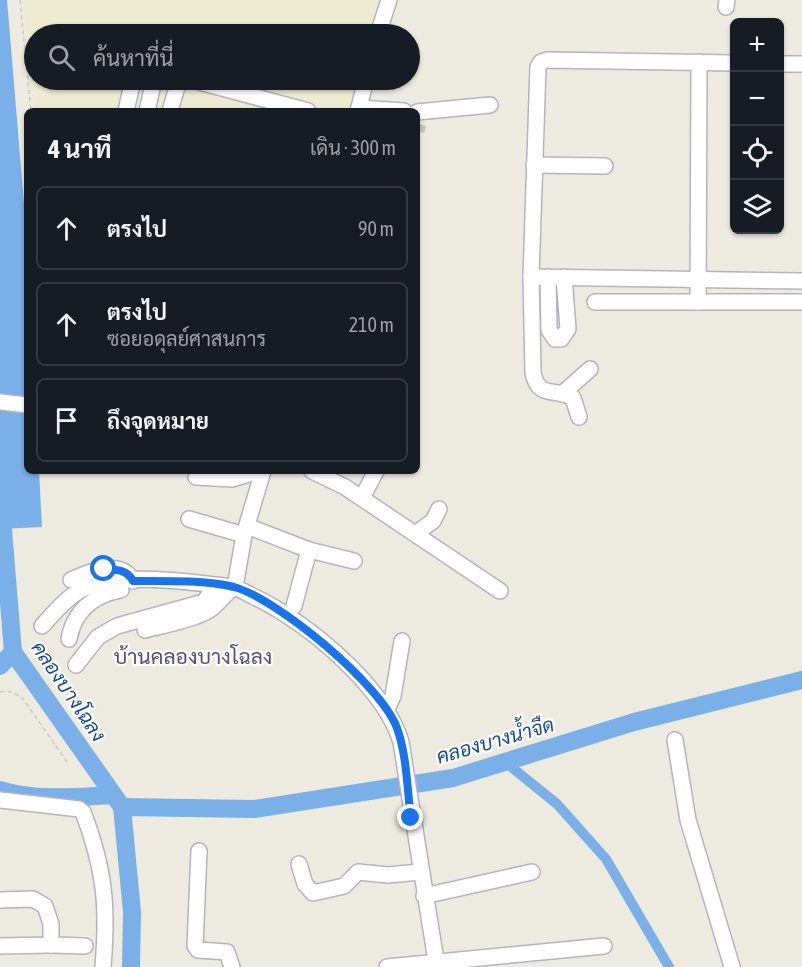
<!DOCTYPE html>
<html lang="th">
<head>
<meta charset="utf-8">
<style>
  :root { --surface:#171b24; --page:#20242c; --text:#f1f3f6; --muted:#9ea1a6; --line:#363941 }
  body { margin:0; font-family:"Asap Condensed",Sarabun,sans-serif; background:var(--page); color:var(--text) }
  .controls { position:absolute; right:18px; top:18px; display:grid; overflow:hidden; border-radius:9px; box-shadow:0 2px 4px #0004 }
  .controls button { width:54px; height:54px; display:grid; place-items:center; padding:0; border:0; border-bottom:2px solid var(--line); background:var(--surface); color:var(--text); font:30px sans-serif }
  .stop { position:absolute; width:18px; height:18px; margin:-14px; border:4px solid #1a73e8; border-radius:50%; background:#fff }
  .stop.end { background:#1a73e8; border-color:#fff; box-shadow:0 2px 6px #0008 }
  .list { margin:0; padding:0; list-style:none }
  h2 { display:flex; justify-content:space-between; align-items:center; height:78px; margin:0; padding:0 24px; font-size:26px }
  h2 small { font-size:20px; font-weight:400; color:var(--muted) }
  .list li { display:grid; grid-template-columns:39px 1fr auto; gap:18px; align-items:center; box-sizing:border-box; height:84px; margin:0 12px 12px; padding:0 12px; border:2px solid var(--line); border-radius:9px }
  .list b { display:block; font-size:22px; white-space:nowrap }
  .list p { margin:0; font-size:20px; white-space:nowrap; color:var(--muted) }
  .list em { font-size:20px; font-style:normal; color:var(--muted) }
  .icon { flex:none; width:33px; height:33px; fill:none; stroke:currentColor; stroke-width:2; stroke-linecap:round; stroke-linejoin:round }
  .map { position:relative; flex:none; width:802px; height:967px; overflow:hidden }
  .search { position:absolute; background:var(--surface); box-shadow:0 2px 4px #0004; left:24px; top:24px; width:396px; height:66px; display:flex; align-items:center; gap:15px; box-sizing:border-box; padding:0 21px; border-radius:33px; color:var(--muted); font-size:22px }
  .panel { position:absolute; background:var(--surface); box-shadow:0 2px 4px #0004; left:24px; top:108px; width:396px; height:366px; border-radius:9px }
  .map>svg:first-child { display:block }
  .education { fill:#edebd1 }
  .water { fill:#7aafe8 }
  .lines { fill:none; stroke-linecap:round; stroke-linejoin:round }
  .canal { stroke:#7aafe8; stroke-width:10 }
  .river { stroke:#7aafe8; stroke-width:18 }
  .minor-tunnel { stroke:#c7c5bc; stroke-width:15; stroke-dasharray:15 8; stroke-linecap:butt }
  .minor-casing { stroke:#b4b3bf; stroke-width:18 }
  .path { stroke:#c8c8c8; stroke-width:1.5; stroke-dasharray:4.5 3; stroke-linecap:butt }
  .minor { stroke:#fff; stroke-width:15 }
  .route { stroke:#1a73e8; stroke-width:8 }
  .labels { text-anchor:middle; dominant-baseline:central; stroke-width:4.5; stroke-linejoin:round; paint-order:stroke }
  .water-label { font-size:20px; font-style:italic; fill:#164a97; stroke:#fff }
  .quarter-label { font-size:21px; fill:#524f7b; stroke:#fff }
</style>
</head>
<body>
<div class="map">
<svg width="802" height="967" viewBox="0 0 802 967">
  <rect width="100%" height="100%" fill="#edebe0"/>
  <!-- education -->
  <path class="education" d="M23 0H386L376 34H34V80H363L355 111H36Z"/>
  <!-- water -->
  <path class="water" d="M0 0H7L27 239V471H39L42 527 0 529Z"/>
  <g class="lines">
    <!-- canal -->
    <g class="canal">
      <path d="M0 539 3 538"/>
      <path d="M505 762 557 804 606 859 669 967"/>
    </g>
    <!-- river -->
    <g class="river">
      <path d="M1 505 13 652 122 807 132 912 131 967"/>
      <path d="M0 666 13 652"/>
      <path d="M0 790C36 801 76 797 113 795"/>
      <path d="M122 807 254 809 453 778 634 722 802 680"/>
    </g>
    <!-- minor-tunnel -->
    <path class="minor-tunnel" d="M417 131 419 124"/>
    <defs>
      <g id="minor">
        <path d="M726 7 727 0"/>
        <path d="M378 34 389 0"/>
        <path d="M780 64H802"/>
        <path d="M359 108 404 111"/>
        <path d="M126 111 133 80"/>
        <path d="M147 111 154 80"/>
        <path d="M170 111 177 87 183 80H192L308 111"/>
        <path d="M358 111 366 80"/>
        <path d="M417 112 490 105"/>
        <path d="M534 165 605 166"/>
        <path d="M531 277 802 281"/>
        <path d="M548 277 549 330 555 339H561L568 329 564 277"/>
        <path d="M595 302H802"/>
        <path d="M698 302 699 62"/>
        <path d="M562 394 590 369"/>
        <path d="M0 402 27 405"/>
        <path d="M579 417 573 398C555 387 539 400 533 373L531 277 538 67 541 62 547 60 734 63"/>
        <path d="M263 471 244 535 235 587C250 595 266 602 280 611 324 638 386 692 401 742L437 967"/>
        <path d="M312 471 345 487 500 591"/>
        <path d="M196 477 232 479 259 471"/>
        <path d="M362 498 376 471"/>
        <path d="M189 519 244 535"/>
        <path d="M247 526 309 550 354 561"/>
        <path d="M415 534 433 521 439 509"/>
        <path d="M71 580C88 572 121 558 133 581"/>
        <path d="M294 606 309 550"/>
        <path d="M42 626C54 613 64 600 79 591 117 570 192 583 235 587"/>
        <path d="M145 630C164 625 188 621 206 612 218 606 223 594 235 587"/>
        <path d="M69 639C74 611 94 595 121 590"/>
        <path d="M76 665 98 637 117 626 204 602 211 592"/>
        <path d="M387 709 393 696 402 641"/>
        <path d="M675 740 688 820 732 967"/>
        <path d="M0 800 79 809 83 812C105 870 108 906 103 967"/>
        <path d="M199 851 195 946 198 950 227 952 232 967"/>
        <path d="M299 864 305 884 313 893 344 886 358 872 388 875 420 872"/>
        <path d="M424 896 532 872"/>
        <path d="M0 900 33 899 45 906 51 924V945L0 946"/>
        <path d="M51 945 85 946"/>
        <path d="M387 967 604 946"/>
      </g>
    </defs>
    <!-- minor casing -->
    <use href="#minor" class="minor-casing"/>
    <!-- path -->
    <g class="path">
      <path d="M20 0 31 111"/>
      <path d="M0 692C10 689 16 694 24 700L67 762"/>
    </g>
    <!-- minor -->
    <use href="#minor" class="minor"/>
  </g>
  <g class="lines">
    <!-- route -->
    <path class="route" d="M104 569C116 570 127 569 133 581 163 581 205 580 234 587 278 599 381 685 397 728 407 756 407 789 411 818"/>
  </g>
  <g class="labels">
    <!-- water labels -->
    <g class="water-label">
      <text transform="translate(69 691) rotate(56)">คลองบางโฉลง</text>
      <text transform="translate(495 740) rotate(-16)">คลองบางน้ำจืด</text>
    </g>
    <!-- quarter labels -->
    <g class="quarter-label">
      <text x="193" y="656">บ้านคลองบางโฉลง</text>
    </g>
  </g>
</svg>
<div class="controls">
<button>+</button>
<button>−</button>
<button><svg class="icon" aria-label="locate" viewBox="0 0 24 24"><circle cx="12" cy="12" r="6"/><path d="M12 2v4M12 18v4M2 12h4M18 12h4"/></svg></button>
<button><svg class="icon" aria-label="layers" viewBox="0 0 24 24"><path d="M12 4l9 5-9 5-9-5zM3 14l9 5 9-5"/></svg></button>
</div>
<div class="stop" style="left:104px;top:569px"></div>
<div class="stop end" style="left:411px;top:818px"></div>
<div class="search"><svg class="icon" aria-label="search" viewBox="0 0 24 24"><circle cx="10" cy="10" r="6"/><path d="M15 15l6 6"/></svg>ค้นหาที่นี่</div>
<section class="panel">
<h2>4 นาที<small>เดิน · 300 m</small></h2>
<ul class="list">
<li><svg class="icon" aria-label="ahead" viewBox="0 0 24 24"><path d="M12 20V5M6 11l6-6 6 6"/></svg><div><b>ตรงไป</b></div><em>90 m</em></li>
<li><svg class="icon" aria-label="ahead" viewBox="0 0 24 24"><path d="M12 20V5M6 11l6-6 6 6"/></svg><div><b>ตรงไป</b><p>ซอยอดุลย์ศาสนการ</p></div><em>210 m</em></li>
<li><svg class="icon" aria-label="arrive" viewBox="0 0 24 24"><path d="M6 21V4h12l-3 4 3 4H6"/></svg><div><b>ถึงจุดหมาย</b></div></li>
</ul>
</section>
</div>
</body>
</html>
